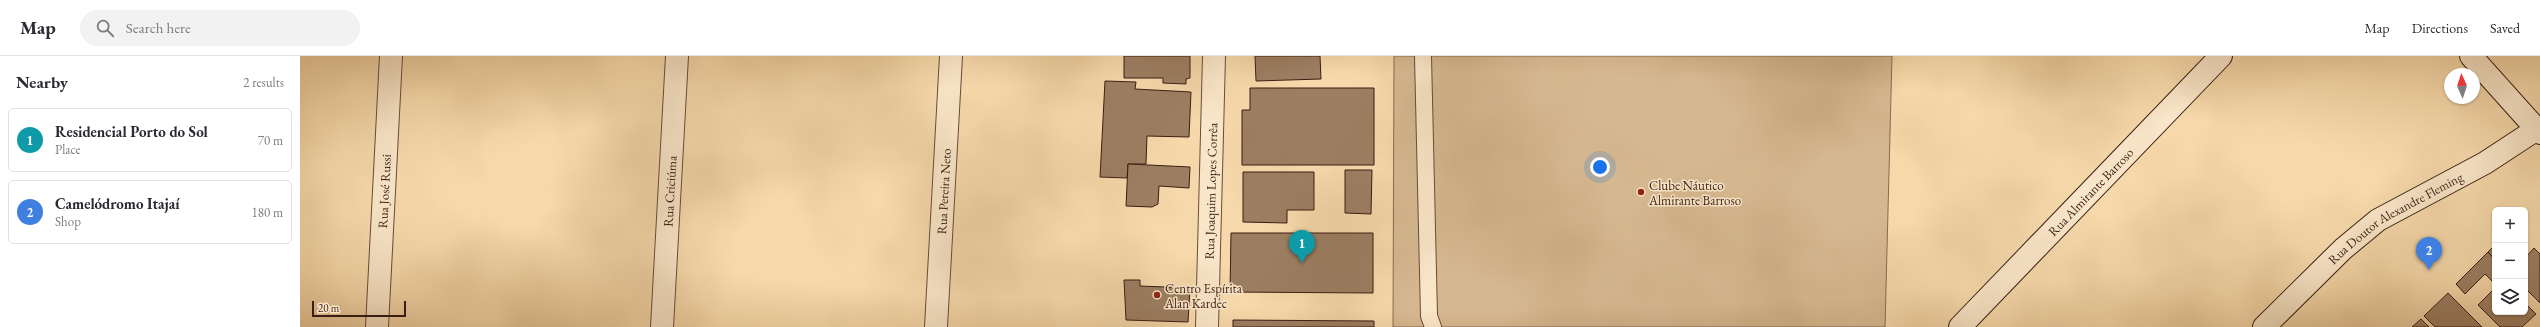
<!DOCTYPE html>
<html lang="en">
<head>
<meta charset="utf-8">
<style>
  :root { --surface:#fff; --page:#f2f2f3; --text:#2b2b33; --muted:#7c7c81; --line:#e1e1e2; --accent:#8f2418 }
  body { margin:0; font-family:"EB Garamond",serif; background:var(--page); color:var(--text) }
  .controls { position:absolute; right:12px; bottom:12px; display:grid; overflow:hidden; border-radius:6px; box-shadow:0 1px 3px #0004 }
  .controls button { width:36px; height:36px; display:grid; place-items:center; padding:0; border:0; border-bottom:1px solid var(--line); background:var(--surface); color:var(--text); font:20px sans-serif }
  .compass { position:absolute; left:2144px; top:12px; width:36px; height:36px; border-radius:50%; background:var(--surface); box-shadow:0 1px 3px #0004; rotate:357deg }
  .scale { position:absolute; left:12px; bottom:10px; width:94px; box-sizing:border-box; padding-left:4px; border:2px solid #3a1d13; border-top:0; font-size:11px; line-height:14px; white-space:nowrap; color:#3a1d13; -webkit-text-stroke:3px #f9e6c8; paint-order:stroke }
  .you { position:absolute; left:1300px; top:111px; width:14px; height:14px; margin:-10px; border:3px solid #fff; border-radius:50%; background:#1a73e8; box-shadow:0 0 0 6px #1a73e833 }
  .badge { display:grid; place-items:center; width:26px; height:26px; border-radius:50%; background:var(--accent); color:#fff; font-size:13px; font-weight:700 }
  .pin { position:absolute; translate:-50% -33px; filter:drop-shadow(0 1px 2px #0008) }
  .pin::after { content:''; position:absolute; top:21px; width:14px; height:12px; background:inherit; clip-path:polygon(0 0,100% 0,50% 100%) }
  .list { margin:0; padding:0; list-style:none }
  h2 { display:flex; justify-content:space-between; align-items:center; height:52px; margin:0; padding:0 16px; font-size:17px }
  h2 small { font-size:13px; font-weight:400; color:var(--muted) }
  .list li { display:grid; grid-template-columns:26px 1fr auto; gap:12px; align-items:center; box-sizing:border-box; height:64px; margin:0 8px 8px; padding:0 8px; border:1px solid var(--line); border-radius:6px }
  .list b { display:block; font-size:15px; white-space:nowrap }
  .list p { margin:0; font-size:13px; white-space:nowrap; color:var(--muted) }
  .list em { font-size:13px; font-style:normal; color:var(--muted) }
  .icon { flex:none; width:22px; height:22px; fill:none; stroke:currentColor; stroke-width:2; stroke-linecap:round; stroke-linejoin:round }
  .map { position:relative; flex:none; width:2240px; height:271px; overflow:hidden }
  header { display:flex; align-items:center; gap:24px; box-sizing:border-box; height:56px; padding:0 20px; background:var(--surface); border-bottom:1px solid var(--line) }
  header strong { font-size:19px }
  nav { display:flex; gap:22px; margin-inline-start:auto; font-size:14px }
  .search { width:280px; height:36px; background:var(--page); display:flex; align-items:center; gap:10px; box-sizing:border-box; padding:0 14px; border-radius:22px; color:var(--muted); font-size:15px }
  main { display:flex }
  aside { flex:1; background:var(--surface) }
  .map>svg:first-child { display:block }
  .green { fill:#d6b890; stroke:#886a52 }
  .building { fill:#9c7e62; stroke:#3a1d13 }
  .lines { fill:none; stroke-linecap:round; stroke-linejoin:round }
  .lane-casing { stroke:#694c39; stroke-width:18 }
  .street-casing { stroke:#694c39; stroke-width:24 }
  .secondary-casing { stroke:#3a1d13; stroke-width:24 }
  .lane { stroke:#f9e6c8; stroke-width:16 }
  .street { stroke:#f9e6c8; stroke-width:22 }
  .secondary { stroke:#f9e6c8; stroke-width:22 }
  .poi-dot { fill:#8f2418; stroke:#f9e6c8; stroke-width:1.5 }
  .labels { text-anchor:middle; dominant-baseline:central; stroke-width:3; stroke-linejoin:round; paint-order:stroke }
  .poi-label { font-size:13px; fill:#3a1d13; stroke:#f9e6c8; text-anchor:start }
  .street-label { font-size:13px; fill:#3a1d13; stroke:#f9e6c8 }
</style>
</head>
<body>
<header>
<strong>Map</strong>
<div class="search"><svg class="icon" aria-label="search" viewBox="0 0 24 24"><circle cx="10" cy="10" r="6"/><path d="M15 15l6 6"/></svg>Search here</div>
<nav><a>Map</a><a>Directions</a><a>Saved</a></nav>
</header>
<main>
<aside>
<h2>Nearby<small>2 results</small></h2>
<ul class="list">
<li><span class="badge" style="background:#0f9aa8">1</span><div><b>Residencial Porto do Sol</b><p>Place</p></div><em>70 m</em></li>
<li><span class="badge" style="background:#3f7fe0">2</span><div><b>Camelódromo Itajaí</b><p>Shop</p></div><em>180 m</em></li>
</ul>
</aside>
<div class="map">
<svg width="2240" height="271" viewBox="0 0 2240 271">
  <rect width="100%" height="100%" fill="#f6d8aa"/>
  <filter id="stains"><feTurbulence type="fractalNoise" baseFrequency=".005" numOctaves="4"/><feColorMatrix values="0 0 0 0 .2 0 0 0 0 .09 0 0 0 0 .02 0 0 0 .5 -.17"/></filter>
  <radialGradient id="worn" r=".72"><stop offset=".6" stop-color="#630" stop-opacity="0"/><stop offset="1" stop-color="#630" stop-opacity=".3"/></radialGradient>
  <!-- green -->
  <path class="green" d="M1094 0H1592L1585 271H1093Z"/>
  <!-- building -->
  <g class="building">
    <path d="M824 0H890V22L886 23V28L863 27V22H824Z"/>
    <path d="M955 0H1020L1021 23 956 25Z"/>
    <path d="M805 25 836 26 835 33 891 36 889 81 847 80 846 108H828L827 122 800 121Z"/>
    <path d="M950 32H1074V109H942V54H950Z"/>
    <path d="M828 108 890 111 889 132 859 130 858 148 852 151 826 150Z"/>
    <path d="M1045 114H1072L1071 158 1045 157Z"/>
    <path d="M943 116H1014V154H987V167L943 166Z"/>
    <path d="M931 177H1073V237L930 236Z"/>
    <path d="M2195 189V204L2188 196Z"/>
    <path d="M2234 192 2240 198V247L2225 232V202Z"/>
    <path d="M2188 196 2195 204V228L2185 218 2165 238 2156 228Z"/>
    <path d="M824 224H840V230L890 232 888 266 826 264Z"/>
    <path d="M2195 232V256H2225V247L2236 258 2222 271H2200L2178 249Z"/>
    <path d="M2148 237 2182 271H2135L2124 260Z"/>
    <path d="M2121 263 2129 271H2112Z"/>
    <path d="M933 264 1074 265V271H933Z"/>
  </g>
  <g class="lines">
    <defs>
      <path id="lane" d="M1123 0 1129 260 1133 271"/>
      <g id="street">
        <path id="s1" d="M77 271 91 0"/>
        <path id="s2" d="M362 271 377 0"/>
        <path id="s3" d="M636 271 651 0"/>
        <path id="s4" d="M907 271 914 0"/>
      </g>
      <g id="secondary">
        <path d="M2171 0 2240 77"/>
        <path id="s5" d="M1660 271 1921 0"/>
        <path id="s6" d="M1964 271 2043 193 2078 164 2185 107 2240 71"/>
      </g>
    </defs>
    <!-- lane casing -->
    <use href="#lane" class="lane-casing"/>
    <!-- street casing -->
    <use href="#street" class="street-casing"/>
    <!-- secondary casing -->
    <use href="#secondary" class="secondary-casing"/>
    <!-- lane -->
    <use href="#lane" class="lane"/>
    <!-- street -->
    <use href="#street" class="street"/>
    <!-- secondary -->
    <use href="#secondary" class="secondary"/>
  </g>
  <!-- markers -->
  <g class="poi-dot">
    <circle cx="1341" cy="136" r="4"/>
    <circle cx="857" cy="239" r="4"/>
  </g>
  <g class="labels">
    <!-- poi labels -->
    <g class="poi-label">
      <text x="1349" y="129">Clube Náutico<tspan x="1349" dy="15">Almirante Barroso</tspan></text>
      <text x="865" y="232">Centro Espírita<tspan x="865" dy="15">Alan Kardec</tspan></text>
    </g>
    <!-- street labels -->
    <g class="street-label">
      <text stroke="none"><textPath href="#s1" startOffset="136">Rua José Russi</textPath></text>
      <text stroke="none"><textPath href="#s2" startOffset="136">Rua Criciúma</textPath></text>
      <text stroke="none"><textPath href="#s3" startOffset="136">Rua Pereira Neto</textPath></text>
      <text stroke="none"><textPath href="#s4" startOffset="136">Rua Joaquim Lopes Corrêa</textPath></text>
      <text stroke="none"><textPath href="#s5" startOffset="188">Rua Almirante Barroso</textPath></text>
      <text stroke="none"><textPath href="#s6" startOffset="172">Rua Doutor Alexandre Fleming</textPath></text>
    </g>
  </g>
  <rect width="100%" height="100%" filter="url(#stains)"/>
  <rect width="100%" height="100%" fill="url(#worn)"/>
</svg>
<div class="controls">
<button>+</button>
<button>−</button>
<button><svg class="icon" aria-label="layers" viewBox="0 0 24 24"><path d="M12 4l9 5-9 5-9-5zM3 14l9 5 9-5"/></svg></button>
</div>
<svg class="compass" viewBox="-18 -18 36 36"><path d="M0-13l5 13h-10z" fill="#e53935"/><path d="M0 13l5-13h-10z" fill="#7c7c81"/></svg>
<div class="scale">20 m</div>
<div class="you"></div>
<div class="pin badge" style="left:1002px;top:207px;background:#0f9aa8">1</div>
<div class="pin badge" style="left:2129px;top:214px;background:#3f7fe0">2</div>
</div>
</main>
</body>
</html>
